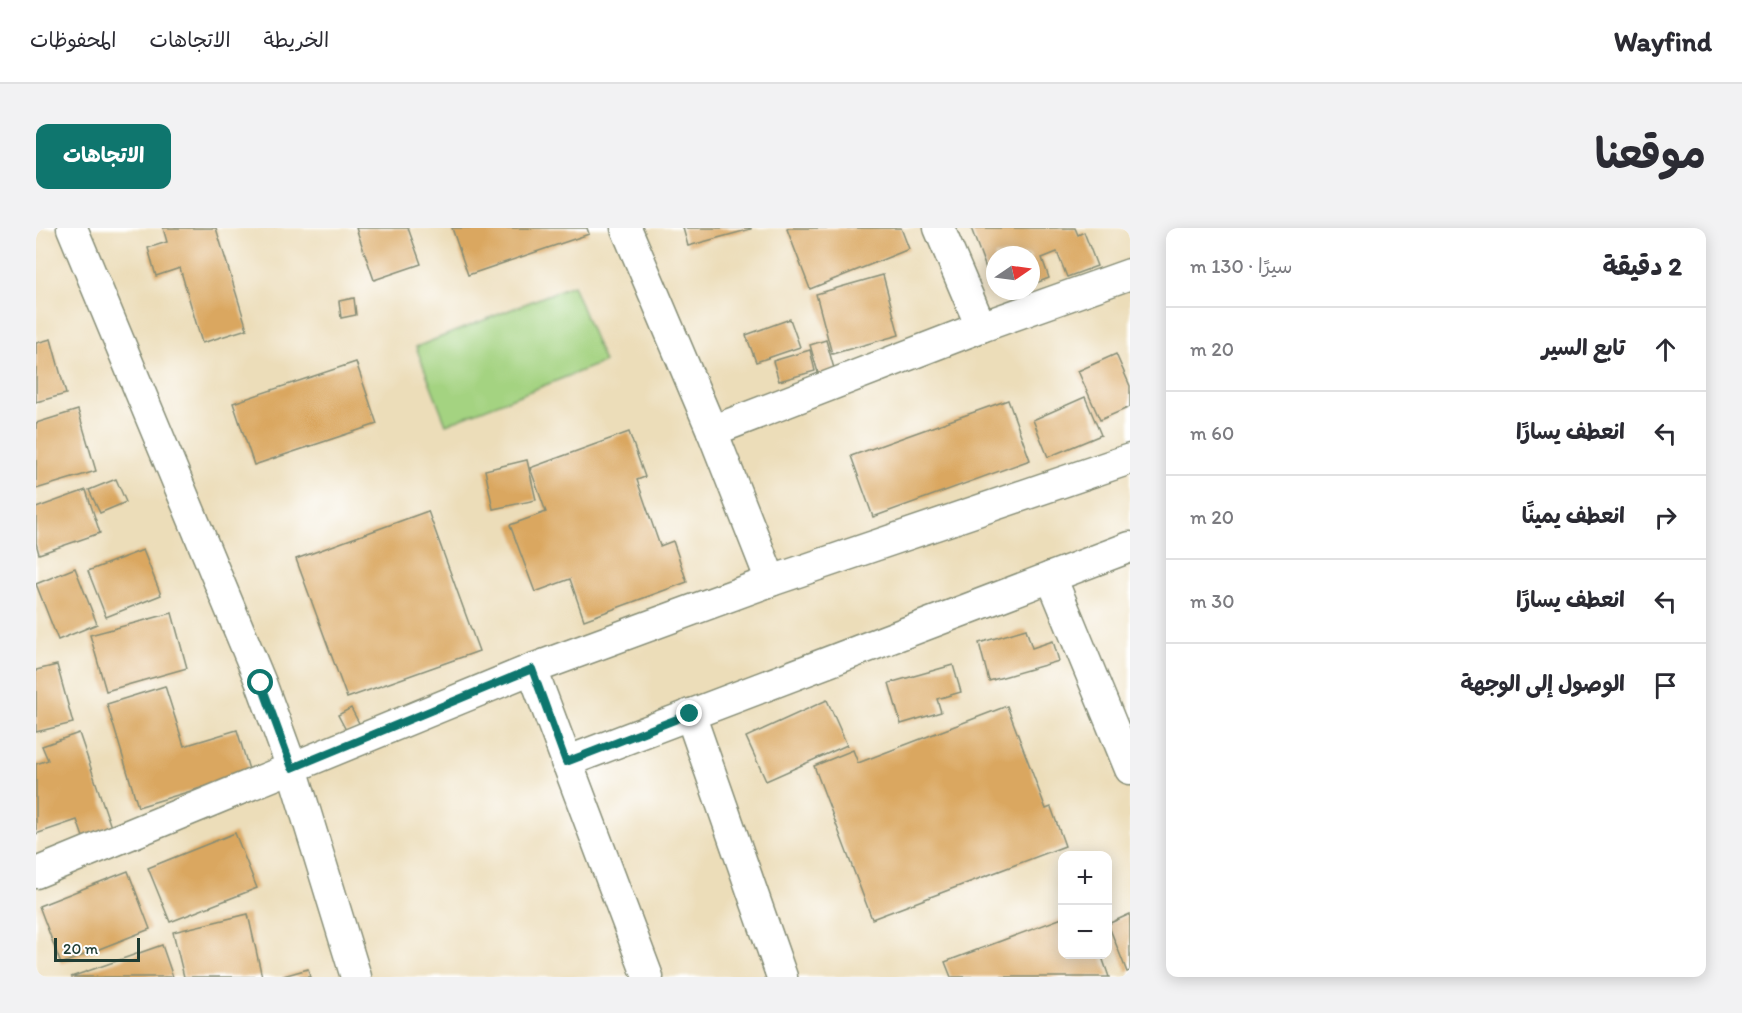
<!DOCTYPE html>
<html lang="ar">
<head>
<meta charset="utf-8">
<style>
  :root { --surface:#fff; --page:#f2f2f3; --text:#2b2b33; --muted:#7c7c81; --line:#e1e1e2; --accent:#0f766e }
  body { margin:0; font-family:Itim,"Playpen Sans Arabic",sans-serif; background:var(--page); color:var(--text); direction:rtl }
  .controls { position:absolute; right:18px; bottom:18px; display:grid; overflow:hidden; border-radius:12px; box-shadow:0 3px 15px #0003 }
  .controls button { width:54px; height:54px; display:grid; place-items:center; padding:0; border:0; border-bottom:2px solid var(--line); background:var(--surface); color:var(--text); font:30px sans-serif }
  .compass { position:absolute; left:950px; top:18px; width:54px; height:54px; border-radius:50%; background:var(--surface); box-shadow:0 3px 15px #0003; rotate:77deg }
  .scale { position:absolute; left:18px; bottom:15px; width:86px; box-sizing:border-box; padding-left:6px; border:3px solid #1f3d34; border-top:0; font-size:16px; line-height:21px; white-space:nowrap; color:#1f3d34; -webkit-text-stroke:4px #fff; paint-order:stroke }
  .stop { position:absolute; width:18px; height:18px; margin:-14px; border:4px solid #0f766e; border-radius:50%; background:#fff }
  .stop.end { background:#0f766e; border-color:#fff; box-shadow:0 2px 6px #0008 }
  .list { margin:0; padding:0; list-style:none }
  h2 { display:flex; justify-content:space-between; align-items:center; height:78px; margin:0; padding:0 24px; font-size:26px }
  h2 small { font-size:20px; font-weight:400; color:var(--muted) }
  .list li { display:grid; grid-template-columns:39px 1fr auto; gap:18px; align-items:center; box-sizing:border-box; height:84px; padding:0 24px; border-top:2px solid var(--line) }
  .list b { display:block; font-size:22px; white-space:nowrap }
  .list em { font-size:20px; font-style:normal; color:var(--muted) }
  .icon { flex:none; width:33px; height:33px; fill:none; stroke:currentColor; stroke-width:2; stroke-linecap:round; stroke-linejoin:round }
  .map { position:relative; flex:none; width:1094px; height:749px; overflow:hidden; direction:ltr; border-radius:12px }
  header { display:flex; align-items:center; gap:36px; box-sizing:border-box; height:84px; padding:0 30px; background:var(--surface); border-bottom:2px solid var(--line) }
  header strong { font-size:28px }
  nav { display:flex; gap:33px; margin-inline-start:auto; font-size:21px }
  .intro { display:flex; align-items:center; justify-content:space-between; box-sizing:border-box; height:144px; padding:0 36px }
  h1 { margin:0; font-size:42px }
  .button { padding:15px 27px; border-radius:12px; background:var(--accent); color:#fff; font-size:21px; font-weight:700 }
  main { display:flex; gap:36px; padding:0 36px }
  aside { flex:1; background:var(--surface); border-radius:12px; box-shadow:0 3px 15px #0003 }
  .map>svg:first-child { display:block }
  .green { fill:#a4d381; stroke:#62885a; stroke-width:1.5 }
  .building { fill:#daa761 }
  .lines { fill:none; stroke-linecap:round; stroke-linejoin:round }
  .street-casing { stroke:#868d76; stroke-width:33 }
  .street { stroke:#fff; stroke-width:30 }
  .route { stroke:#0f766e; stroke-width:8 }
</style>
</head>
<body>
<header>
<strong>Wayfind</strong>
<nav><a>الخريطة</a><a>الاتجاهات</a><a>المحفوظات</a></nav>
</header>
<div class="intro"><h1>موقعنا</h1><a class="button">الاتجاهات</a></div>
<main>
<aside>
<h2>2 دقيقة<small>سيرًا · 130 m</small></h2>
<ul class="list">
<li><svg class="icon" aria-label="ahead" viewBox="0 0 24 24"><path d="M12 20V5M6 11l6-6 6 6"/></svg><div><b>تابع السير</b></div><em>20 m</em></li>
<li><svg class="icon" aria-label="left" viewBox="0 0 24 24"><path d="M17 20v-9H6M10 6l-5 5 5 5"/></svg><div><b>انعطف يسارًا</b></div><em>60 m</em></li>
<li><svg class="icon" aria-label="right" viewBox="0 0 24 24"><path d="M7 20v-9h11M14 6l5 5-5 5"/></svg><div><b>انعطف يمينًا</b></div><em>20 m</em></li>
<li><svg class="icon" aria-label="left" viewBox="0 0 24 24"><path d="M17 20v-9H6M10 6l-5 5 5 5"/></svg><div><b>انعطف يسارًا</b></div><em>30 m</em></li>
<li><svg class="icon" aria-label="arrive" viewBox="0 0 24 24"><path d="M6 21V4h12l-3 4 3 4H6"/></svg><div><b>الوصول إلى الوجهة</b></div></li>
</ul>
</aside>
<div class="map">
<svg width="1094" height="749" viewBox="0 0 1094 749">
  <rect width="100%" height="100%" fill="#fff"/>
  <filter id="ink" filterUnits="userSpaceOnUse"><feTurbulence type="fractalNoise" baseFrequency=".0167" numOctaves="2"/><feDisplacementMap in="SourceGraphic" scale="12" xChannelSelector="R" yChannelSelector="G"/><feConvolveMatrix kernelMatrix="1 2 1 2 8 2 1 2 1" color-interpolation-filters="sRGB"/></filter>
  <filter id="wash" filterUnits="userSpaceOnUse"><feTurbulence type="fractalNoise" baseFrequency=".008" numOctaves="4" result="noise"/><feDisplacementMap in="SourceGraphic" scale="24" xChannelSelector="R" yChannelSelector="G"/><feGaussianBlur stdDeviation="1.35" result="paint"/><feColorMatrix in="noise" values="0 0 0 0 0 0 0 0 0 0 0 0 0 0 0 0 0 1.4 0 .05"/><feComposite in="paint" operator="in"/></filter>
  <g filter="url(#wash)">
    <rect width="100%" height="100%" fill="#ecddb9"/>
    <!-- green -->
    <path class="green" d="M537 57 568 134 410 196 380 119Z"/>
    <g id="blocks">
      <!-- building -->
      <g class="building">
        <path d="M127 0H180L211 101 166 115 144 40 120 48 112 20 131 14Z"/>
        <path d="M320 0H372L385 36 338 52Z"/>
        <path d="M416 0H551L553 6 432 47Z"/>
        <path d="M647 0H715V1L652 18Z"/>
        <path d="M753 0H865L873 21 774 61 751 1Z"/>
        <path d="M935 0H1039L1042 7 1048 4 1061 38 1031 49 1021 24 1006 30 1013 50 995 57V27H959V49L954 51Z"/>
        <path d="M847 47 863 107 796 126 780 66Z"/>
        <path d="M318 70 320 87 305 90 303 73Z"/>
        <path d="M754 91 764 119 720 134 710 107Z"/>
        <path d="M15 111 30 166 0 174V115Z"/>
        <path d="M790 112 799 144 783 148 774 117Z"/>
        <path d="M774 122 779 143 743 153 737 133Z"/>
        <path d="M1080 126 1094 158V179L1064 192 1042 143Z"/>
        <path d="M320 134 341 196 218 237 197 175Z"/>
        <path d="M1049 169 1065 207 1012 229 997 192Z"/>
        <path d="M972 172 994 232 837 289 815 228Z"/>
        <path d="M42 182 60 243 0 261V195Z"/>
        <path d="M593 204 609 249 601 252 624 318 637 313 651 354 548 392 534 351 499 364 474 297 510 284 494 240Z"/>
        <path d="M491 232 500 272 457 281 449 242Z"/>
        <path d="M80 251 90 274 64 285 53 262Z"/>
        <path d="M50 262 64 305 3 326 0 315V280Z"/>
        <path d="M392 283 443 423 311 470 260 331Z"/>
        <path d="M107 322 125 367 70 389 52 343Z"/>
        <path d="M39 340 61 396 22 412 0 356Z"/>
        <path d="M136 385 151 440 70 463 54 407Z"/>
        <path d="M990 401 996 420 1017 413 1023 433 953 453 943 415Z"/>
        <path d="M21 437 37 495 0 504V442Z"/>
        <path d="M917 437 925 464 901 471 905 484 865 496 853 455Z"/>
        <path d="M129 458 148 518 201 502 214 545 102 579 71 476Z"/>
        <path d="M791 472 811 517 730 553 710 509Z"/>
        <path d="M971 478 1010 581 1015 579 1029 618 836 691 778 538 817 522 822 535Z"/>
        <path d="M315 480 324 497 311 504 302 487Z"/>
        <path d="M43 505 75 599 47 609 41 592 0 606V536L12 532 6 518Z"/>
        <path d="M199 605 221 660 134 694 112 640Z"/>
        <path d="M92 643 114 701 25 736 3 678Z"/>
        <path d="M212 686 226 749H148L137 704Z"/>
        <path d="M1094 686V743L1091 744 1072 696Z"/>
        <path d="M1026 690V726H1065L1073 749H915L909 734Z"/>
        <path d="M126 717 137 749H35Z"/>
        <path d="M272 741 274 749H247V748Z"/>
      </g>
    </g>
  </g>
  <g filter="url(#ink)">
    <use href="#blocks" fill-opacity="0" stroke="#868d76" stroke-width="1.5"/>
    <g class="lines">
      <defs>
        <g id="street">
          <path d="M36 0 225 455 256 540 320 749"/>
          <path d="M590 0 676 203 735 353"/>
          <path d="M903 0 945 99"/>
          <path d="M676 203 945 99 1094 46"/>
          <path d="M1015 349 1094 541"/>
          <path d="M496 441 612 749"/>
          <path d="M654 486 746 749"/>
          <path d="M530 534 1094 319"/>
          <path d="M0 645 496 441 735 353 1094 231"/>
        </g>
      </defs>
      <!-- street casing -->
      <use href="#street" class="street-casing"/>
      <!-- street -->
      <use href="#street" class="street"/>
    </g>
  </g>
  <g class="lines" filter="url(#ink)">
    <!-- route -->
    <path class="route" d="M225 455 256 540 496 441 530 534 654 486"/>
  </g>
</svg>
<div class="controls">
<button>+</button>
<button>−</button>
</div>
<svg class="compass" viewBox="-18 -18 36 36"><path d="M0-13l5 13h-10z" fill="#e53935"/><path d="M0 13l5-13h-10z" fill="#7c7c81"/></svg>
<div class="scale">20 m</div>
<div class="stop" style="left:225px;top:455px"></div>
<div class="stop end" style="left:654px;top:486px"></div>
</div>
</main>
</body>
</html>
